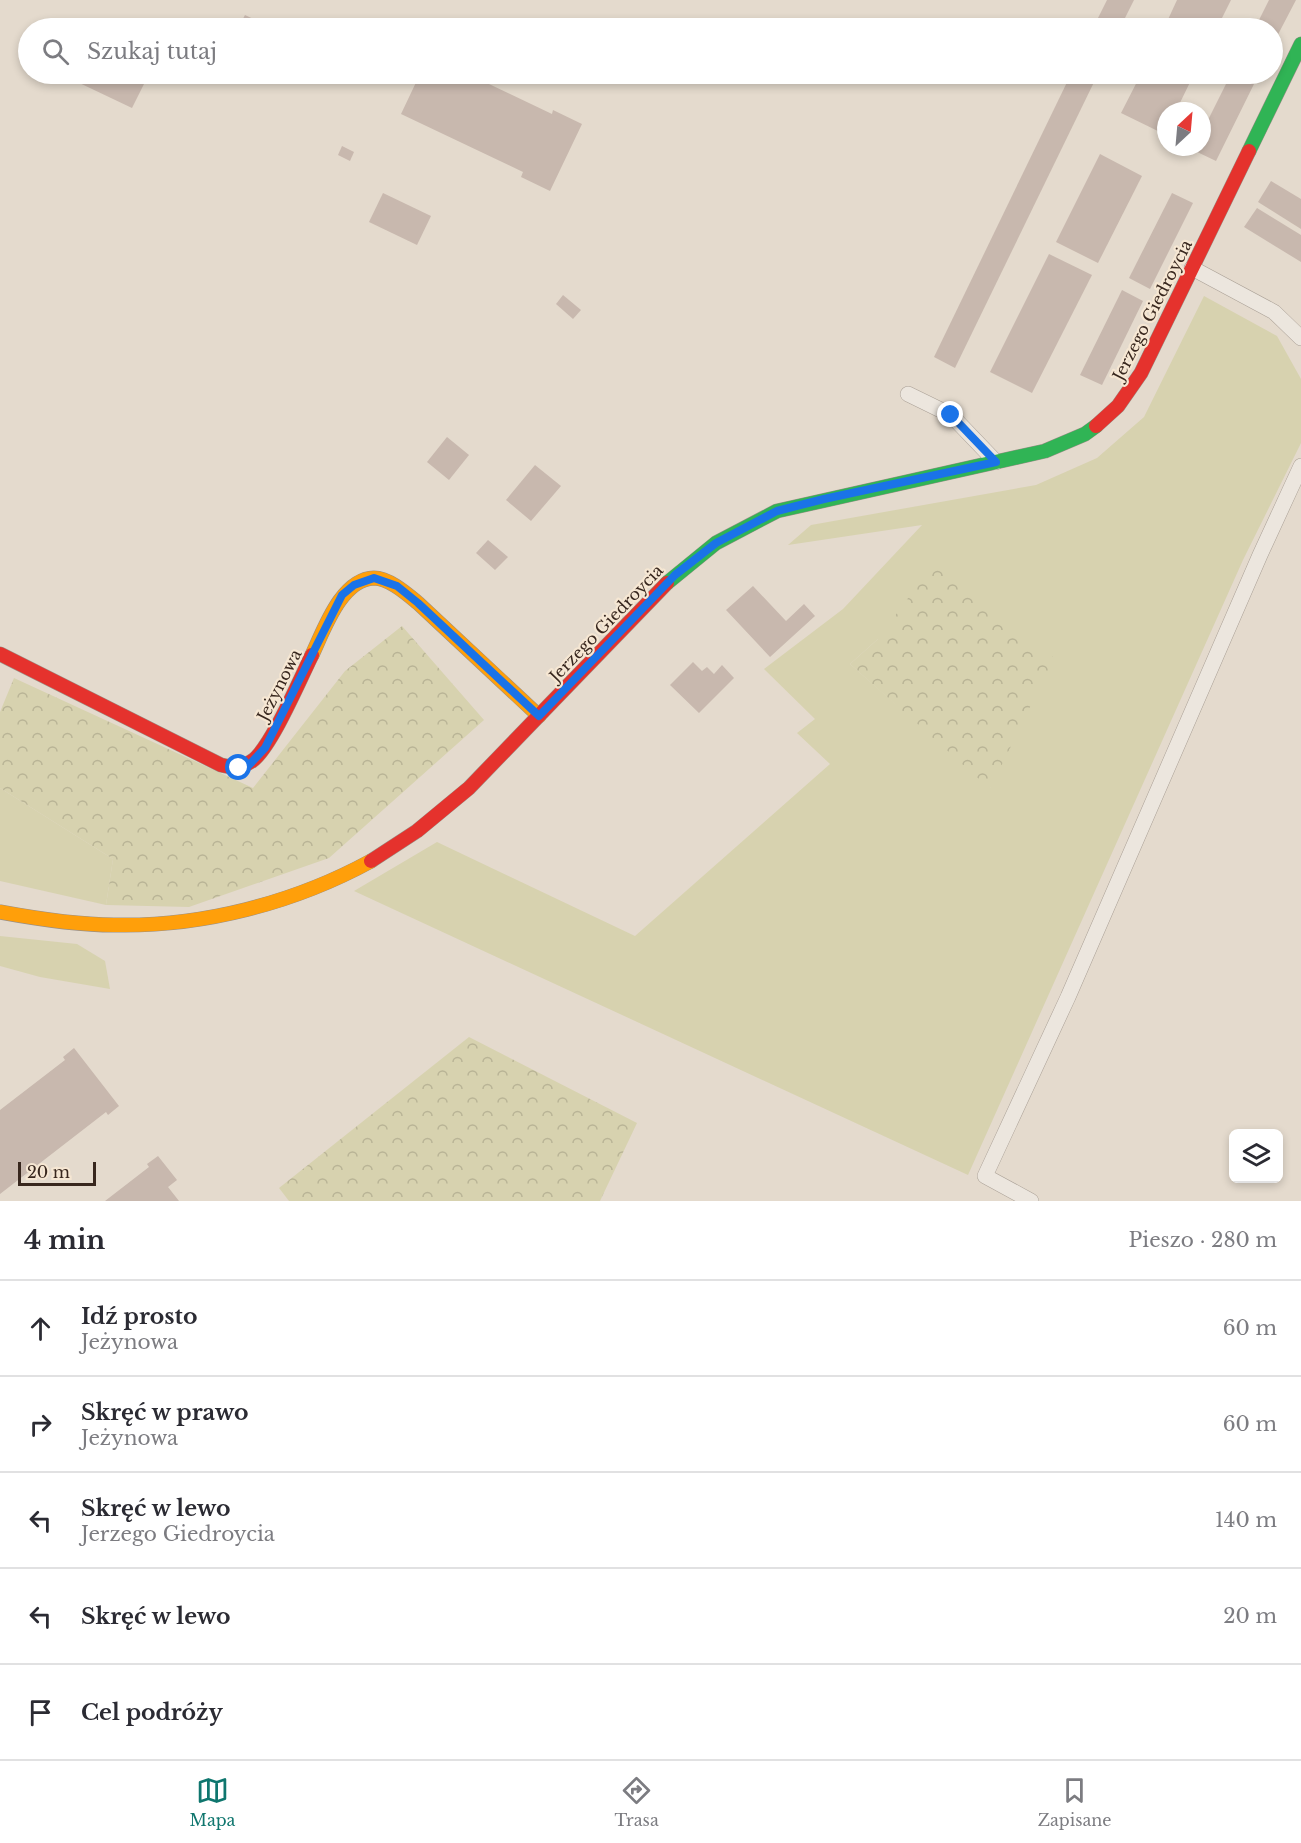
<!DOCTYPE html>
<html lang="pl">
<head>
<meta charset="utf-8">
<style>
  :root { --surface:#fff; --page:#f7f7f7; --text:#2b2b33; --muted:#7c7c81; --line:#e1e1e2; --accent:#0f766e }
  body { margin:0; font-family:"Libre Baskerville",serif; background:var(--page); color:var(--text) }
  .controls { position:absolute; right:18px; bottom:18px; display:grid; overflow:hidden; border-radius:9px; box-shadow:0 3px 9px #0003 }
  .controls button { width:54px; height:54px; display:grid; place-items:center; padding:0; border:0; border-bottom:2px solid var(--line); background:var(--surface); color:var(--text); font:30px sans-serif }
  .compass { position:absolute; left:1157px; top:102px; width:54px; height:54px; border-radius:50%; background:var(--surface); box-shadow:0 3px 9px #0003; rotate:26deg }
  .scale { position:absolute; left:18px; bottom:15px; width:78px; box-sizing:border-box; padding-left:6px; border:3px solid #38271e; border-top:0; font-size:16px; line-height:21px; white-space:nowrap; color:#38271e; -webkit-text-stroke:4px #f6e7d3; paint-order:stroke }
  .stop { position:absolute; width:18px; height:18px; margin:-14px; border:4px solid #1a73e8; border-radius:50%; background:#fff }
  .stop.end { background:#1a73e8; border-color:#fff; box-shadow:0 2px 6px #0008 }
  .list { margin:0; padding:0; list-style:none }
  h2 { display:flex; justify-content:space-between; align-items:center; height:78px; margin:0; padding:0 24px; font-size:26px }
  h2 small { font-size:20px; font-weight:400; color:var(--muted) }
  .list li { display:grid; grid-template-columns:39px 1fr auto; gap:18px; align-items:center; box-sizing:border-box; height:96px; padding:0 24px; border-top:2px solid var(--line) }
  .list b { display:block; font-size:22px; white-space:nowrap }
  .list p { margin:0; font-size:20px; white-space:nowrap; color:var(--muted) }
  .list em { font-size:20px; font-style:normal; color:var(--muted) }
  .icon { flex:none; width:33px; height:33px; fill:none; stroke:currentColor; stroke-width:2; stroke-linecap:round; stroke-linejoin:round }
  .map { position:relative; flex:none; width:1301px; height:1201px; overflow:hidden }
  .search { position:absolute; background:var(--surface); box-shadow:0 3px 9px #0003; left:18px; right:18px; top:18px; height:66px; display:flex; align-items:center; gap:15px; box-sizing:border-box; padding:0 21px; border-radius:33px; color:var(--muted); font-size:22px }
  .sheet { height:558px; background:var(--surface) }
  nav { display:flex; justify-content:space-around; align-items:center; box-sizing:border-box; height:84px; border-top:2px solid var(--line); background:var(--surface); font-size:16px; color:var(--muted) }
  nav a { display:grid; justify-items:center; gap:3px }
  nav .on { color:var(--accent) }
  .map>svg:first-child { display:block }
  .grass { fill:#d7d2af; fill-rule:evenodd }
  .forest { fill:url(#forest-crowns) }
  .building { fill:#c8b8ae }
  .lines { fill:none; stroke-linecap:round; stroke-linejoin:round }
  .lane-casing { stroke:#aaa096; stroke-width:16 }
  .fast-casing { stroke:#998f86; stroke-width:15 }
  .slow-casing { stroke:#998f86; stroke-width:15 }
  .jam-casing { stroke:#998f86; stroke-width:15 }
  .lane { stroke:#ece6de; stroke-width:15 }
  .fast { stroke:#30b455; stroke-width:14 }
  .slow { stroke:#ff9f0a; stroke-width:14 }
  .jam { stroke:#e5322d; stroke-width:14 }
  .route { stroke:#1a73e8; stroke-width:8 }
  .labels { text-anchor:middle; dominant-baseline:central; stroke-width:4.5; stroke-linejoin:round; paint-order:stroke }
  .street-label { font-size:16px; fill:#38271e; stroke:#f6e7d3 }
</style>
</head>
<body>
<div class="map">
<svg width="1301" height="1201" viewBox="0 0 1301 1201">
  <defs>
    <pattern id="forest-crowns" width="20" height="18" patternUnits="userSpaceOnUse" patternTransform="scale(1.5)"><rect width="20" height="18" fill="#d7d2af"/><path d="M2 6a3 3 0 1 1 6 0M12 15a3 3 0 1 1 6 0" fill="none" stroke="#b9b496"/></pattern>
  </defs>
  <rect width="100%" height="100%" fill="#e4dacd"/>
  <!-- grass -->
  <g class="grass">
    <path d="M1204 296 1277 336 1301 379V443L1243 560 968 1175 354 891 437 842 635 936 830 764 797 733 815 719 764 669 843 609 922 525 788 545 811 525 1036 485 1097 458 1144 417ZM878 639 991 788 850 664Z"/>
    <path d="M0 788 113 859 106 905 0 881Z"/>
    <path d="M0 936 77 944 105 961 110 989 40 977 0 966Z"/>
  </g>
  <!-- forest -->
  <g class="forest">
    <path d="M936 560 1054 658 990 789 850 664 878 639Z"/>
    <path d="M402 626 484 720 329 858 189 907 106 905 113 859 0 788V712L14 678 253 788 345 671Z"/>
    <path d="M469 1037 637 1123 600 1201H289L279 1188Z"/>
  </g>
  <!-- building -->
  <g class="building">
    <path d="M1107 0H1134L1120 28H1093Z"/>
    <path d="M1177 0H1231L1217 28H1170L1165 26Z"/>
    <path d="M1269 0H1296L1272 46V28H1255Z"/>
    <path d="M245 15 272 28H238Z"/>
    <path d="M74 74H149L132 108 71 79Z"/>
    <path d="M420 74H468L552 114 553 110 582 124 550 191 521 177 523 172 401 114Z"/>
    <path d="M1071 74H1098L955 368 934 357Z"/>
    <path d="M1141 74H1194L1176 111H1166V130L1164 134 1121 113Z"/>
    <path d="M1231 74 1254 84 1216 161 1193 150 1195 147H1202V132Z"/>
    <path d="M342 146 354 152 350 161 338 155Z"/>
    <path d="M1100 154 1142 176 1098 263 1056 242Z"/>
    <path d="M1271 181 1301 199V229L1258 202Z"/>
    <path d="M383 193 431 216 417 245 369 222Z"/>
    <path d="M1172 193 1193 203 1150 289 1129 278Z"/>
    <path d="M1257 208 1301 235V262L1244 227Z"/>
    <path d="M1049 254 1092 275 1032 393 990 372Z"/>
    <path d="M1122 290 1143 301 1102 385 1080 375Z"/>
    <path d="M563 295 581 310 573 319 556 304Z"/>
    <path d="M447 437 469 455 449 480 427 462Z"/>
    <path d="M535 465 561 486 531 521 506 500Z"/>
    <path d="M488 540 508 557 495 570 476 553Z"/>
    <path d="M753 586 786 621 804 604 815 616 770 657 726 610Z"/>
    <path d="M693 662 702 671 707 667 714 674 722 665 734 678 699 713 670 685Z"/>
    <path d="M74 1048 119 1106 108 1115 106 1112 0 1194V1110L65 1060 63 1057Z"/>
    <path d="M158 1156 177 1180 168 1187 179 1201H105L149 1167 147 1164Z"/>
  </g>
  <g class="lines">
    <defs>
      <g id="lane">
        <path d="M1192 268 1274 312 1301 338"/>
        <path d="M908 394 951 415 996 462"/>
        <path d="M1031 1201 985 1176 1068 997 1260 555 1301 466"/>
      </g>
      <g id="fast">
        <path d="M1249 151 1301 44"/>
        <path d="M667 583 716 543 777 511 1045 451 1085 434 1096 426"/>
      </g>
      <g id="slow">
        <path d="M312 655C324 630 341 579 374 578 389 578 407 594 418 603L539 716"/>
        <path d="M0 912C38 919 76 925 114 925 202 927 294 903 371 861"/>
      </g>
      <g id="jam">
        <path d="M1096 426 1118 406 1141 373 1249 151"/>
        <path d="M0 654 221 765C232 768 242 768 252 761 271 748 300 679 312 655"/>
        <path d="M371 861 417 831 469 788 667 583"/>
      </g>
    </defs>
    <!-- lane casing -->
    <use href="#lane" class="lane-casing"/>
    <!-- fast casing -->
    <use href="#fast" class="fast-casing"/>
    <!-- slow casing -->
    <use href="#slow" class="slow-casing"/>
    <!-- jam casing -->
    <use href="#jam" class="jam-casing"/>
    <!-- lane -->
    <use href="#lane" class="lane"/>
    <!-- fast -->
    <use href="#fast" class="fast"/>
    <!-- slow -->
    <use href="#slow" class="slow"/>
    <!-- jam -->
    <use href="#jam" class="jam"/>
  </g>
  <g class="lines">
    <!-- route -->
    <path class="route" d="M239 768 249 765 265 748 342 595 354 585 374 578 397 586 418 603 539 716 675 575 716 543 777 511 824 499 996 462 951 415"/>
  </g>
  <g class="labels">
    <!-- street labels -->
    <g class="street-label">
      <text transform="translate(1152 310) rotate(-63)">Jerzego Giedroycia</text>
      <text transform="translate(606 623) rotate(-46)">Jerzego Giedroycia</text>
      <text transform="translate(279 685) rotate(-63)">Jeżynowa</text>
    </g>
  </g>
</svg>
<div class="controls">
<button><svg class="icon" aria-label="layers" viewBox="0 0 24 24"><path d="M12 4l9 5-9 5-9-5zM3 14l9 5 9-5"/></svg></button>
</div>
<svg class="compass" viewBox="-18 -18 36 36"><path d="M0-13l5 13h-10z" fill="#e53935"/><path d="M0 13l5-13h-10z" fill="#7c7c81"/></svg>
<div class="scale">20 m</div>
<div class="stop" style="left:239px;top:768px"></div>
<div class="stop end" style="left:951px;top:415px"></div>
<div class="search"><svg class="icon" aria-label="search" viewBox="0 0 24 24"><circle cx="10" cy="10" r="6"/><path d="M15 15l6 6"/></svg>Szukaj tutaj</div>
</div>
<section class="sheet">
<h2>4 min<small>Pieszo · 280 m</small></h2>
<ul class="list">
<li><svg class="icon" aria-label="ahead" viewBox="0 0 24 24"><path d="M12 20V5M6 11l6-6 6 6"/></svg><div><b>Idź prosto</b><p>Jeżynowa</p></div><em>60 m</em></li>
<li><svg class="icon" aria-label="right" viewBox="0 0 24 24"><path d="M7 20v-9h11M14 6l5 5-5 5"/></svg><div><b>Skręć w prawo</b><p>Jeżynowa</p></div><em>60 m</em></li>
<li><svg class="icon" aria-label="left" viewBox="0 0 24 24"><path d="M17 20v-9H6M10 6l-5 5 5 5"/></svg><div><b>Skręć w lewo</b><p>Jerzego Giedroycia</p></div><em>140 m</em></li>
<li><svg class="icon" aria-label="left" viewBox="0 0 24 24"><path d="M17 20v-9H6M10 6l-5 5 5 5"/></svg><div><b>Skręć w lewo</b></div><em>20 m</em></li>
<li><svg class="icon" aria-label="arrive" viewBox="0 0 24 24"><path d="M6 21V4h12l-3 4 3 4H6"/></svg><div><b>Cel podróży</b></div></li>
</ul>
</section>
<nav>
<a class="on"><svg class="icon" aria-label="map" viewBox="0 0 24 24"><path d="M3 6l6-2 6 2 6-2v14l-6 2-6-2-6 2zM9 4v14M15 6v14"/></svg>Mapa</a>
<a><svg class="icon" aria-label="directions" viewBox="0 0 24 24"><path d="M12 3l9 9-9 9-9-9zM9 14v-3h6M13 9l2 2-2 2"/></svg>Trasa</a>
<a><svg class="icon" aria-label="saved" viewBox="0 0 24 24"><path d="M7 4h10v16l-5-4-5 4z"/></svg>Zapisane</a>
</nav>
</body>
</html>
